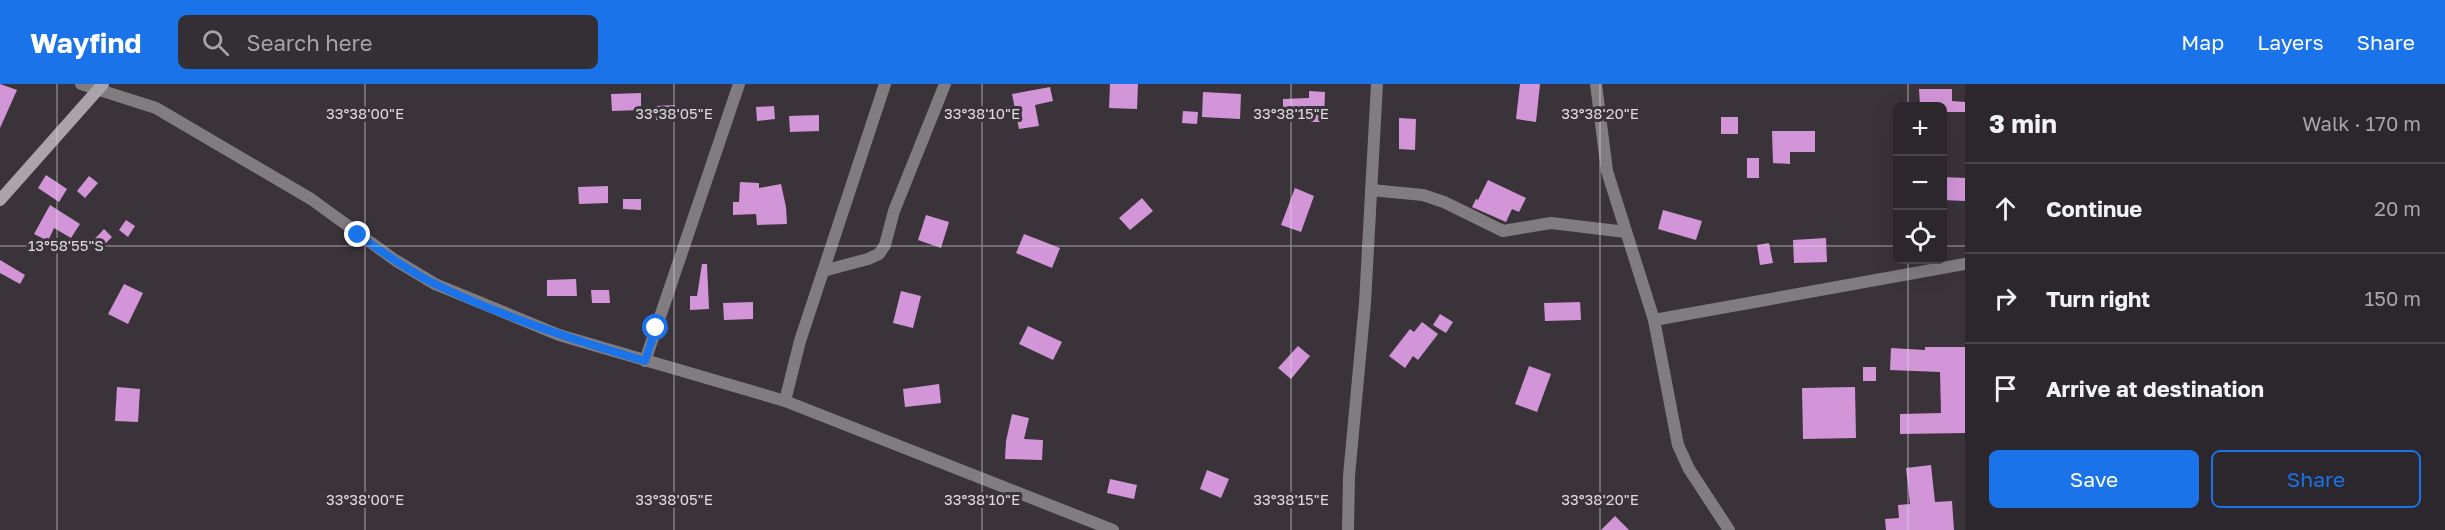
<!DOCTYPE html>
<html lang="en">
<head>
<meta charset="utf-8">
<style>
  :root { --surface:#2c272c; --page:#342f34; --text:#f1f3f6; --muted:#a6a5a9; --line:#484448; --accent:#1a73e8 }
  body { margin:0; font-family:"Golos Text",sans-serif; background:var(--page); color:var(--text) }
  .controls { position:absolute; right:18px; top:18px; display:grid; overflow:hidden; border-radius:9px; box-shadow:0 6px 24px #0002 }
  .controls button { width:54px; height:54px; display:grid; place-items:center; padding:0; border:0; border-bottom:2px solid var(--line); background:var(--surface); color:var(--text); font:30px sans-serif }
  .stop { position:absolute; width:18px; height:18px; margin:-14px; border:4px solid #1a73e8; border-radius:50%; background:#fff }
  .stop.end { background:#1a73e8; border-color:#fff; box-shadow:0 2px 6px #0008 }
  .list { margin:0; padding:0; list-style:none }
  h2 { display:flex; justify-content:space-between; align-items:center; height:78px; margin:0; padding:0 24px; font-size:26px }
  h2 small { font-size:20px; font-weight:400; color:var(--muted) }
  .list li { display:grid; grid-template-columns:39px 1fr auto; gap:18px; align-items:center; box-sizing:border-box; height:90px; padding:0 24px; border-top:2px solid var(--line) }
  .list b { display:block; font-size:22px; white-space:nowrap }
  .list em { font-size:20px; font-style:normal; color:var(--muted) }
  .actions { display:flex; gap:12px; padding:18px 24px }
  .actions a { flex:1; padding:14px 0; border:2px solid var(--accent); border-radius:9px; text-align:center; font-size:21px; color:var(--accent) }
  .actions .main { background:var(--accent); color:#fff }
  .icon { flex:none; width:33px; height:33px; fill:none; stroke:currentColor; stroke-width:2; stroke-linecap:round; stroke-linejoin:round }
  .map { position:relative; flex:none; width:1965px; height:446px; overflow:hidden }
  header { display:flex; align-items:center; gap:36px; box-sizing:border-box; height:84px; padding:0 30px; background:var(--accent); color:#fff }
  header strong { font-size:28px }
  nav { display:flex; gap:33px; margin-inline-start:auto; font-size:21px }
  .search { width:420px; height:54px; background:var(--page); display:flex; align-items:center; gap:15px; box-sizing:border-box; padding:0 21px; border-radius:9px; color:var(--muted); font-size:22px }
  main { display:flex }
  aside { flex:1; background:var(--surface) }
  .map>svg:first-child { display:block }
  .building { fill:#d295d7 }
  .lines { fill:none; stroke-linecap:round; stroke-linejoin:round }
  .street { stroke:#807d80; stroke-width:12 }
  .secondary { stroke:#a9a4a9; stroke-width:12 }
  .route { stroke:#1a73e8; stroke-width:8 }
  .ticks { fill:none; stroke:#dedbdf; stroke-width:1.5; stroke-opacity:0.45 }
  .ticks-label { font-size:15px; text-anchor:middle; fill:#dedbdf; stroke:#3a343a; stroke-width:6; stroke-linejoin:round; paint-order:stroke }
</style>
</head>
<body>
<header>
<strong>Wayfind</strong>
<div class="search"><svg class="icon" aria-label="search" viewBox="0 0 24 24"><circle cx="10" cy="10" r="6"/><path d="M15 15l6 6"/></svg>Search here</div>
<nav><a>Map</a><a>Layers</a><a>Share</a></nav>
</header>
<main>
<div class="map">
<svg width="1965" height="446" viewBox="0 0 1965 446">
  <rect width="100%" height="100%" fill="#3a343a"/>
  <!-- building -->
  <g class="building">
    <path d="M0 0 17 6 0 44Z"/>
    <path d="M1110 0H1138L1137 25 1109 24Z"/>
    <path d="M1520 0H1540L1536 38 1516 35Z"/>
    <path d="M1050 3 1053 17 1035 21 1039 42 1019 45 1012 10Z"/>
    <path d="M1919 5H1952V17L1965 18V28H1942V22H1920Z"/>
    <path d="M1309 7 1325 8 1324 38H1308V30L1283 31V15L1309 14Z"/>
    <path d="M1203 8 1241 10 1240 35 1202 33Z"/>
    <path d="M641 9V26L612 27 611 10Z"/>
    <path d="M675 21V35L656 36 655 22Z"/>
    <path d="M774 22 775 35 757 37 756 23Z"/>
    <path d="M1183 27 1198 28 1197 40 1182 39Z"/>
    <path d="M819 31V47L790 48 789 32Z"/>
    <rect x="1721" y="33" width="17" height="17"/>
    <path d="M1399 34 1416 35 1415 66 1399 65Z"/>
    <path d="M1772 47H1815V68H1790V80L1773 79Z"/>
    <rect x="1747" y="74" width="12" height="20"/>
    <path d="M46 91 67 105 59 118 38 104Z"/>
    <path d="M89 92 98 99 85 114 77 107Z"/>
    <path d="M1942 93 1965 94V117L1942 116Z"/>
    <path d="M1488 96 1526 114 1519 128 1512 125 1506 138 1472 123 1476 115 1478 116Z"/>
    <path d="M740 98 759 99V104L781 100 786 123 787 140 757 141 756 130 733 131V118H739Z"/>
    <path d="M608 102V119L579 120 578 103Z"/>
    <path d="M1295 104 1314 112 1301 148 1281 141Z"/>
    <path d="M1142 114 1153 127 1130 146 1119 134Z"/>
    <path d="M623 115H641V126L623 125Z"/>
    <path d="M50 121 80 140 71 154 54 144 48 157 34 150Z"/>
    <path d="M1663 126 1702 137 1696 156 1658 145Z"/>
    <path d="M926 131 949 138 941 164 918 156Z"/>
    <path d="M126 136 135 142 128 153 119 146Z"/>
    <path d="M104 145 112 153 99 166 91 159Z"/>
    <path d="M1024 150 1060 164 1052 184 1016 169Z"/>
    <path d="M1826 154 1827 178 1794 179 1793 156Z"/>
    <path d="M1769 159 1773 179 1760 181 1757 161Z"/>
    <path d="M0 176 25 191 20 200 0 189Z"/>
    <path d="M702 180H707L709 225 690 226V212H697Z"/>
    <path d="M576 195 577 212H547V196Z"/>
    <path d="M124 200 143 209 128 240 108 230Z"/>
    <path d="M591 206H609L610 219H592Z"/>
    <path d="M901 207 921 212 913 244 893 239Z"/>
    <path d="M753 218V235L724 236 723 219Z"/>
    <path d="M1580 218 1581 236 1545 237 1544 219Z"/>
    <path d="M1440 230 1453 238 1446 249 1433 241Z"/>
    <path d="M1422 238 1438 250 1418 276 1413 272 1405 284 1389 272 1410 245 1414 248Z"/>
    <path d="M1028 242 1062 258 1053 276 1019 260Z"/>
    <path d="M1298 262 1310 272 1291 295 1278 284Z"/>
    <path d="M1925 263H1965V349L1900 350V330L1941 329 1940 288 1890 286 1891 264 1925 266Z"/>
    <path d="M1529 282 1551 290 1537 328 1515 320Z"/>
    <rect x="1863" y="283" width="13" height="14"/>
    <path d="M939 300 941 319 905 323 903 305Z"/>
    <path d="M117 303 140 305 138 338 115 337Z"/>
    <path d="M1855 303 1856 354 1803 355 1802 304Z"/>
    <path d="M1012 330 1029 334 1024 355 1043 356 1042 376 1005 375 1006 357Z"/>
    <path d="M1931 381 1935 418 1952 417 1954 446H1886L1885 435 1899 434 1898 421 1910 420 1906 384Z"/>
    <path d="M1207 386 1229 395 1221 414 1200 405Z"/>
    <path d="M1110 395 1137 401 1134 415 1107 409Z"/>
    <path d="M1615 432 1629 446H1601Z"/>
  </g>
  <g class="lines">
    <!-- street -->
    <g class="street">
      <path d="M81 0 156 24 311 115 395 176 435 200 559 251 785 317 1113 446"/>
      <path d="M1596 0 1607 87 1654 236 1678 361 1689 385 1729 446"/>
      <path d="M1371 106 1423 111 1444 118 1503 147 1551 139 1626 148"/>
      <path d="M823 187 868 175 879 170 885 161 894 127 945 0"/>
      <path d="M1654 236 1965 180"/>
      <path d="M645 277 739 0"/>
      <path d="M785 317 800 257 885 0"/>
      <path d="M1348 446 1349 392 1365 219 1377 0"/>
    </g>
    <!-- secondary -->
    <path class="secondary" d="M0 116 103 0"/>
  </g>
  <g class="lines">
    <!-- route -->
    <path class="route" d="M358 151C383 168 408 187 435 200 503 233 574 256 645 277L656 244"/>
  </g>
  <!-- ticks -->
  <path class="ticks" d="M57 0V446M365 0V446M674 0V446M982 0V446M1291 0V446M1600 0V446M1908 0V22M0 162H1898M1942 162H1965M1908 176V446"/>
  <g class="ticks-label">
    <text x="365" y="35">33°38'00"E</text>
    <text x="674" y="35">33°38'05"E</text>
    <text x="982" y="35">33°38'10"E</text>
    <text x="1291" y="35">33°38'15"E</text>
    <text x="1600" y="35">33°38'20"E</text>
    <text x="66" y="167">13°58'55"S</text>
    <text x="365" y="421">33°38'00"E</text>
    <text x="674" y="421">33°38'05"E</text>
    <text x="982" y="421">33°38'10"E</text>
    <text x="1291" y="421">33°38'15"E</text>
    <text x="1600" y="421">33°38'20"E</text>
  </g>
</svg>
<div class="controls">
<button>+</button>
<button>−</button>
<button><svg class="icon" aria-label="locate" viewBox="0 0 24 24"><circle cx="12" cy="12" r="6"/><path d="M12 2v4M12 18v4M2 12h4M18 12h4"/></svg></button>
</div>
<div class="stop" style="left:656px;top:244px"></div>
<div class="stop end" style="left:358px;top:151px"></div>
</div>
<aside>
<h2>3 min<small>Walk · 170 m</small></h2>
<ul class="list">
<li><svg class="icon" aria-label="ahead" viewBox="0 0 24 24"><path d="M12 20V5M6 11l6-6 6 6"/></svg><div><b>Continue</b></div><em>20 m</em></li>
<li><svg class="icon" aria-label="right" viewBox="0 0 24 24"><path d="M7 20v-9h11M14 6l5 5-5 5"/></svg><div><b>Turn right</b></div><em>150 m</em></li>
<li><svg class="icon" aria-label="arrive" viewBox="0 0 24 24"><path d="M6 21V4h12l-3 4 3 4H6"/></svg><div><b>Arrive at destination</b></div></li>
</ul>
<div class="actions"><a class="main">Save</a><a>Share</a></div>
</aside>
</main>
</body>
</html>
